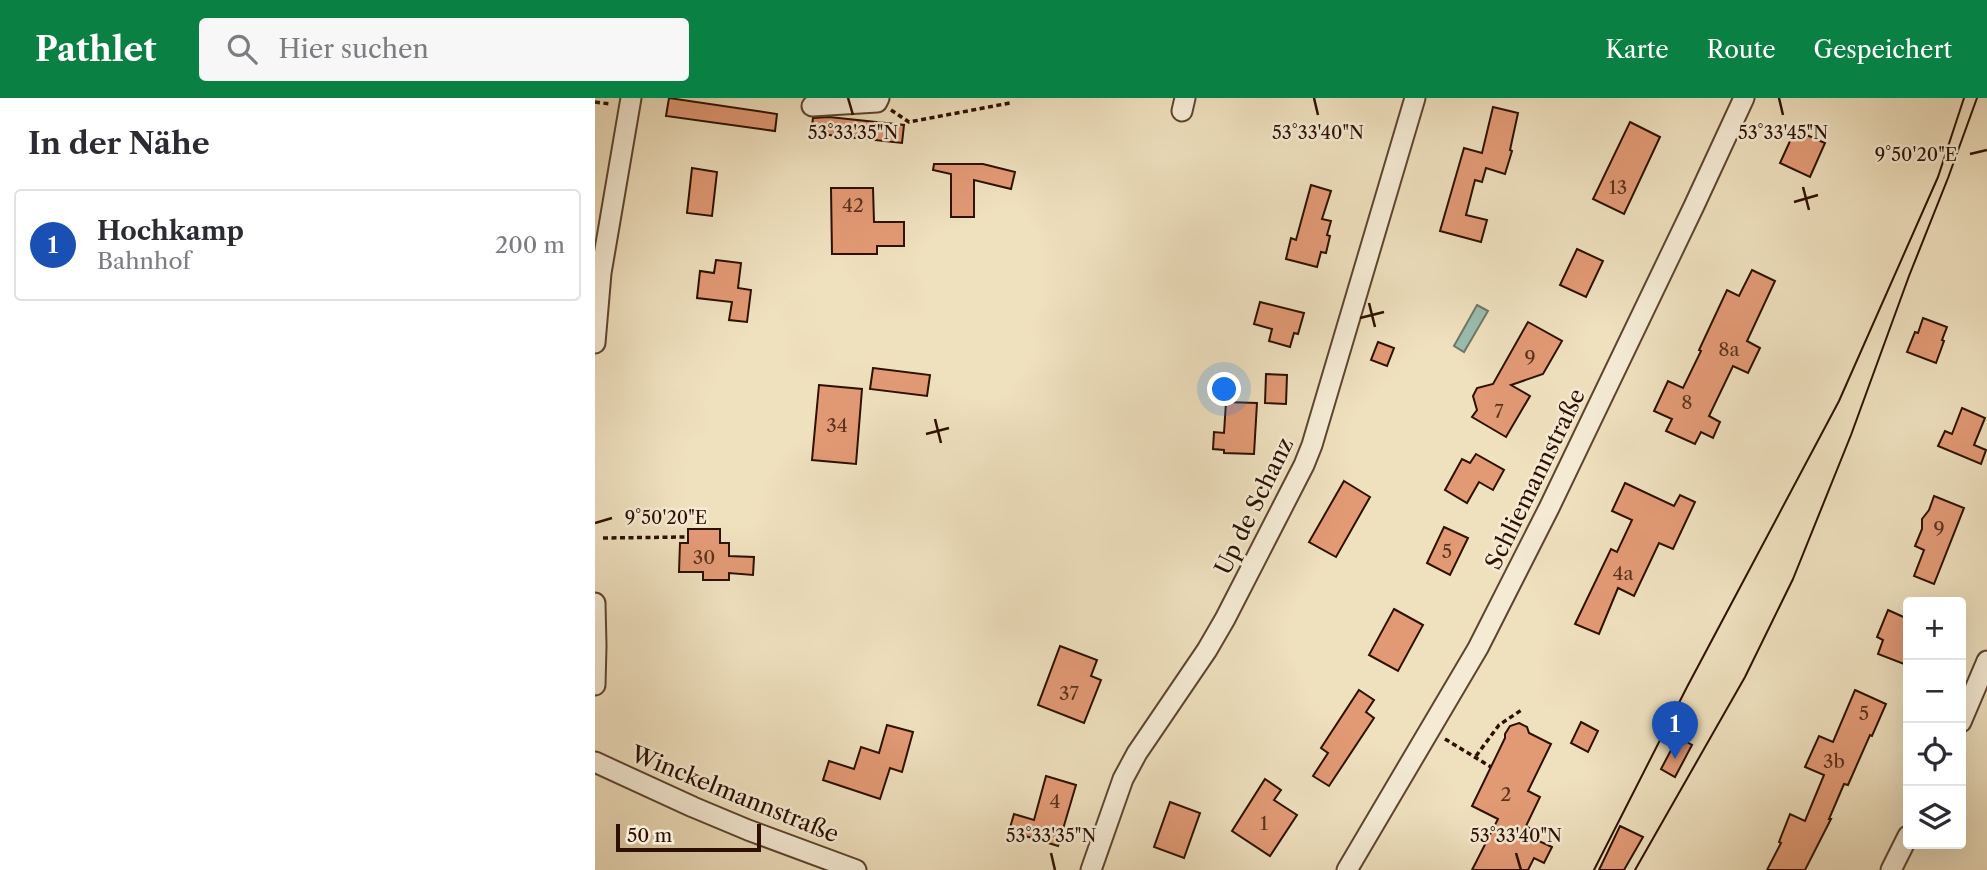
<!DOCTYPE html>
<html lang="de">
<head>
<meta charset="utf-8">
<style>
  :root { --surface:#fff; --page:#f7f7f7; --text:#2b2b33; --muted:#7c7c81; --line:#e1e1e2; --accent:#0b8043 }
  body { margin:0; font-family:"Libre Caslon Text",serif; background:var(--page); color:var(--text) }
  .controls { position:absolute; right:21px; bottom:21px; display:grid; overflow:hidden; border-radius:7px; box-shadow:0 7px 28px #0002 }
  .controls button { width:63px; height:63px; display:grid; place-items:center; padding:0; border:0; border-bottom:2px solid var(--line); background:var(--surface); color:var(--text); font:35px sans-serif }
  .scale { position:absolute; left:21px; bottom:18px; width:145px; box-sizing:border-box; padding-left:7px; border:4px solid #2d1000; border-top:0; font-size:19px; line-height:24px; white-space:nowrap; color:#2d1000; -webkit-text-stroke:5px #f5ebd5; paint-order:stroke }
  .you { position:absolute; left:630px; top:292px; width:24px; height:24px; margin:-18px; border:5px solid #fff; border-radius:50%; background:#1a73e8; box-shadow:0 0 0 10px #1a73e833 }
  .badge { display:grid; place-items:center; width:46px; height:46px; border-radius:50%; background:var(--accent); color:#fff; font-size:23px; font-weight:700 }
  .pin { position:absolute; translate:-50% -58px; filter:drop-shadow(0 2px 4px #0008) }
  .pin::after { content:''; position:absolute; top:37px; width:24px; height:21px; background:inherit; clip-path:polygon(0 0,100% 0,50% 100%) }
  .list { margin:0; padding:0; list-style:none }
  h2 { display:flex; justify-content:space-between; align-items:center; height:91px; margin:0; padding:0 28px; font-size:30px }
  h2 small { font-size:23px; font-weight:400; color:var(--muted) }
  .list li { display:grid; grid-template-columns:46px 1fr auto; gap:21px; align-items:center; box-sizing:border-box; height:112px; margin:0 14px 14px; padding:0 14px; border:2px solid var(--line); border-radius:7px }
  .list b { display:block; font-size:26px; white-space:nowrap }
  .list p { margin:0; font-size:23px; white-space:nowrap; color:var(--muted) }
  .list em { font-size:23px; font-style:normal; color:var(--muted) }
  .icon { flex:none; width:38px; height:38px; fill:none; stroke:currentColor; stroke-width:2; stroke-linecap:round; stroke-linejoin:round }
  .map { position:relative; flex:none; width:1392px; height:772px; overflow:hidden }
  header { display:flex; align-items:center; gap:42px; box-sizing:border-box; height:98px; padding:0 35px; background:var(--accent); color:#fff }
  header strong { font-size:33px }
  nav { display:flex; gap:38px; margin-inline-start:auto; font-size:24px }
  .search { width:490px; height:63px; background:var(--page); display:flex; align-items:center; gap:18px; box-sizing:border-box; padding:0 24px; border-radius:7px; color:var(--muted); font-size:26px }
  main { display:flex }
  aside { flex:1; background:var(--surface) }
  .map>svg:first-child { display:block }
  .water { fill:#9abdaf; stroke:#6e7869; stroke-width:2 }
  .building { fill:#e29a75; stroke:#2d1000; stroke-width:2 }
  .lines { fill:none; stroke-linecap:round; stroke-linejoin:round }
  .minor-casing { stroke:#5e4430; stroke-width:23 }
  .path { stroke:#2d1000; stroke-width:3.5; stroke-dasharray:5 3.5; stroke-linecap:butt }
  .minor { stroke:#f5ebd5; stroke-width:19 }
  .tram { stroke:#2d1000; stroke-width:2 }
  .ticks { fill:none; stroke:#2d1000; stroke-width:2.5 }
  .labels { text-anchor:middle; dominant-baseline:central; stroke-width:5; stroke-linejoin:round; paint-order:stroke }
  .number-label { font-size:19px; fill:#5a321d }
  .street-label { font-size:23px; fill:#2d1000; stroke:#f5ebd5 }
  .ticks-label { font-size:18px; text-anchor:middle; fill:#2d1000; stroke:#f5ebd5; stroke-width:5; stroke-linejoin:round; paint-order:stroke }
</style>
</head>
<body>
<header>
<strong>Pathlet</strong>
<div class="search"><svg class="icon" aria-label="search" viewBox="0 0 24 24"><circle cx="10" cy="10" r="6"/><path d="M15 15l6 6"/></svg>Hier suchen</div>
<nav><a>Karte</a><a>Route</a><a>Gespeichert</a></nav>
</header>
<main>
<aside>
<h2>In der Nähe<small></small></h2>
<ul class="list">
<li><span class="badge" style="background:#1a4fb4">1</span><div><b>Hochkamp</b><p>Bahnhof</p></div><em>200 m</em></li>
</ul>
</aside>
<div class="map">
<svg width="1392" height="772" viewBox="0 0 1392 772">
  <rect width="100%" height="100%" fill="#efe0be"/>
  <filter id="stains"><feTurbulence type="fractalNoise" baseFrequency=".00286" numOctaves="4"/><feColorMatrix values="0 0 0 0 .2 0 0 0 0 .09 0 0 0 0 .02 0 0 0 .5 -.17"/></filter>
  <radialGradient id="worn" r=".72"><stop offset=".6" stop-color="#630" stop-opacity="0"/><stop offset="1" stop-color="#630" stop-opacity=".3"/></radialGradient>
  <!-- water -->
  <path class="water" d="M882 207 893 213 869 254 859 248Z"/>
  <!-- building -->
  <g class="building">
    <path d="M74 0 182 16 180 33 71 18Z"/>
    <path d="M898 9 923 15 915 52 917 53 910 76 891 70 887 84 880 82 871 117 892 122 886 144 845 133 869 50 887 55Z"/>
    <path d="M234 19 309 27 307 45 216 35 218 20Z"/>
    <path d="M1035 24 1065 39 1029 116 998 101Z"/>
    <path d="M1200 32 1230 45 1215 79 1185 65Z"/>
    <path d="M339 66H388L420 74 416 91 379 82V119H356V76L338 72Z"/>
    <path d="M97 70 122 74 117 118 92 115Z"/>
    <path d="M716 87 736 93 727 121 736 123 732 137 735 138 731 155 726 154 722 169 691 161 696 140 701 142Z"/>
    <path d="M236 90H278L279 124H309V148H282V156H237Z"/>
    <path d="M982 151 1008 163 991 199 965 187Z"/>
    <path d="M121 162 146 165 143 190 156 192 152 224 134 222 137 204 102 200 105 173 119 175Z"/>
    <path d="M1157 172 1180 183 1152 243 1165 250 1153 275 1138 268 1114 318 1125 324 1118 340 1106 334 1100 346 1071 333 1077 321 1059 313 1073 283 1088 290 1106 253 1104 252 1132 192 1144 198Z"/>
    <path d="M665 204 709 215 703 236 699 235 695 249 674 243 677 231 659 226Z"/>
    <path d="M1328 220 1352 229 1347 242 1349 243 1341 265 1312 254 1320 234 1323 235Z"/>
    <path d="M933 224 967 243 948 276 916 287 935 298 911 339 877 319 882 312 878 298 882 290 898 286Z"/>
    <path d="M783 244 799 250 792 268 776 262Z"/>
    <path d="M278 270 335 277 332 298 275 291Z"/>
    <path d="M671 276 692 277 691 306 670 305Z"/>
    <path d="M224 287 267 291 261 366 217 362Z"/>
    <path d="M631 304 662 305 659 356 629 355V352L618 351 619 334 629 335Z"/>
    <path d="M1367 310 1390 320 1379 347 1391 352 1386 366 1343 348 1350 333 1357 336Z"/>
    <path d="M881 356 909 372 898 392 884 384 872 405 850 392 867 361 875 365Z"/>
    <path d="M749 383 775 399 741 459 714 444Z"/>
    <path d="M1030 385 1079 408 1085 397 1100 404 1078 451 1064 445 1039 498 1023 490 1004 536 980 526 1016 451 1022 454 1037 422 1017 413Z"/>
    <path d="M1339 398 1369 410 1339 486 1319 478 1329 452 1320 448 1327 431V421L1334 412Z"/>
    <path d="M849 429 873 440 855 477 832 465Z"/>
    <path d="M93 431H125V445H134V458L159 459 158 477 134 475V482H108V474H84L85 445H93Z"/>
    <path d="M799 511 828 527 803 573 774 557Z"/>
    <path d="M1293 512 1313 521V555L1309 566 1283 556 1288 542 1282 539Z"/>
    <path d="M465 548 502 562 496 578 506 582 489 625 443 607Z"/>
    <path d="M764 592 779 602 771 614 779 620 734 688 718 678 733 655 726 650Z"/>
    <path d="M1260 592 1291 606 1277 638 1275 637 1253 687 1249 686 1234 721H1236L1210 772H1172L1186 745 1184 744 1195 716 1210 723 1229 677 1210 669 1224 638 1238 644Z"/>
    <path d="M986 624 1003 633 993 654 976 645Z"/>
    <path d="M924 625 932 629 934 635 956 646 933 693 945 699 931 728 936 731 933 738 957 749 949 765 939 760 933 772H877L903 721 877 708 910 640V636L915 628Z"/>
    <path d="M292 627 318 634 307 674 295 670 285 701 228 682 234 663 259 671 266 649 284 655Z"/>
    <path d="M1083 639 1097 647 1080 679 1066 671Z"/>
    <path d="M451 678 481 687 463 748 414 733 419 716 439 722Z"/>
    <path d="M670 681 686 692 679 702 702 717 675 758 637 733Z"/>
    <path d="M575 704 605 715 589 760 559 749Z"/>
    <path d="M1025 728 1048 739 1029 772H1004Z"/>
  </g>
  <g class="lines">
    <defs>
      <g id="minor">
        <path d="M217 8 282 4 284 0"/>
        <path d="M587 13 590 0"/>
        <path d="M0 245 6 175 36 0"/>
        <path d="M0 505 1 548 0 587"/>
        <path d="M1366 624 1392 563"/>
        <path d="M0 664 98 709 153 732 261 772"/>
        <path d="M496 772 528 681 542 655 612 552 630 521 709 367 717 347 820 0"/>
        <path d="M752 772 883 550 954 410 1099 108 1149 0"/>
        <path d="M1296 772 1313 738"/>
      </g>
    </defs>
    <!-- minor casing -->
    <use href="#minor" class="minor-casing"/>
    <!-- path -->
    <g class="path">
      <path d="M0 4 15 6"/>
      <path d="M296 12 314 24 415 5"/>
      <path d="M8 440 90 439"/>
      <path d="M850 641 896 669"/>
      <path d="M881 658 904 627 928 611"/>
    </g>
    <!-- minor -->
    <use href="#minor" class="minor"/>
    <!-- tram -->
    <g class="tram">
      <path d="M999 772 1092 589 1244 303 1343 79 1369 0"/>
      <path d="M1040 772 1150 579 1198 481 1256 337 1314 178 1353 80 1382 0"/>
    </g>
  </g>
  <!-- ticks -->
  <path class="ticks" d="M253 0 258 17M719 0 723 17M1184 0 1188 17M1375 56 1392 52M1208 89 1214 112M1199 104 1223 97M774 205 780 229M765 220 789 214M340 321 346 345M331 336 354 330M0 425 17 420M456 755 460 772M921 755 926 772"/>
  <g class="labels">
    <!-- number labels -->
    <g class="number-label">
      <text x="1023" y="89">13</text>
      <text x="258" y="107">42</text>
      <text x="1134" y="251">8a</text>
      <text x="935" y="259">9</text>
      <text x="1092" y="304">8</text>
      <text x="904" y="313">7</text>
      <text x="242" y="327">34</text>
      <text x="1344" y="430">9</text>
      <text x="852" y="453">5</text>
      <text x="109" y="459">30</text>
      <text x="1028" y="475">4a</text>
      <text x="474" y="595">37</text>
      <text x="1269" y="615">5</text>
      <text x="1239" y="663">3b</text>
      <text x="911" y="696">2</text>
      <text x="460" y="703">4</text>
      <text x="669" y="725">1</text>
    </g>
    <!-- street labels -->
    <g class="street-label">
      <text transform="translate(940 381) rotate(-64)">Schliemannstraße</text>
      <text transform="translate(659 408) rotate(-64)">Up de Schanz</text>
      <text transform="translate(140 696) rotate(22)">Winckelmannstraße</text>
    </g>
  </g>
  <g class="ticks-label">
    <text x="258" y="41">53°33'35"N</text>
    <text x="723" y="41">53°33'40"N</text>
    <text x="1188" y="41">53°33'45"N</text>
    <text x="1321" y="63">9°50'20"E</text>
    <text x="71" y="426">9°50'20"E</text>
    <text x="456" y="744">53°33'35"N</text>
    <text x="921" y="744">53°33'40"N</text>
  </g>
  <rect width="100%" height="100%" filter="url(#stains)"/>
  <rect width="100%" height="100%" fill="url(#worn)"/>
</svg>
<div class="controls">
<button>+</button>
<button>−</button>
<button><svg class="icon" aria-label="locate" viewBox="0 0 24 24"><circle cx="12" cy="12" r="6"/><path d="M12 2v4M12 18v4M2 12h4M18 12h4"/></svg></button>
<button><svg class="icon" aria-label="layers" viewBox="0 0 24 24"><path d="M12 4l9 5-9 5-9-5zM3 14l9 5 9-5"/></svg></button>
</div>
<div class="scale">50 m</div>
<div class="you"></div>
<div class="pin badge" style="left:1080px;top:661px;background:#1a4fb4">1</div>
</div>
</main>
</body>
</html>
